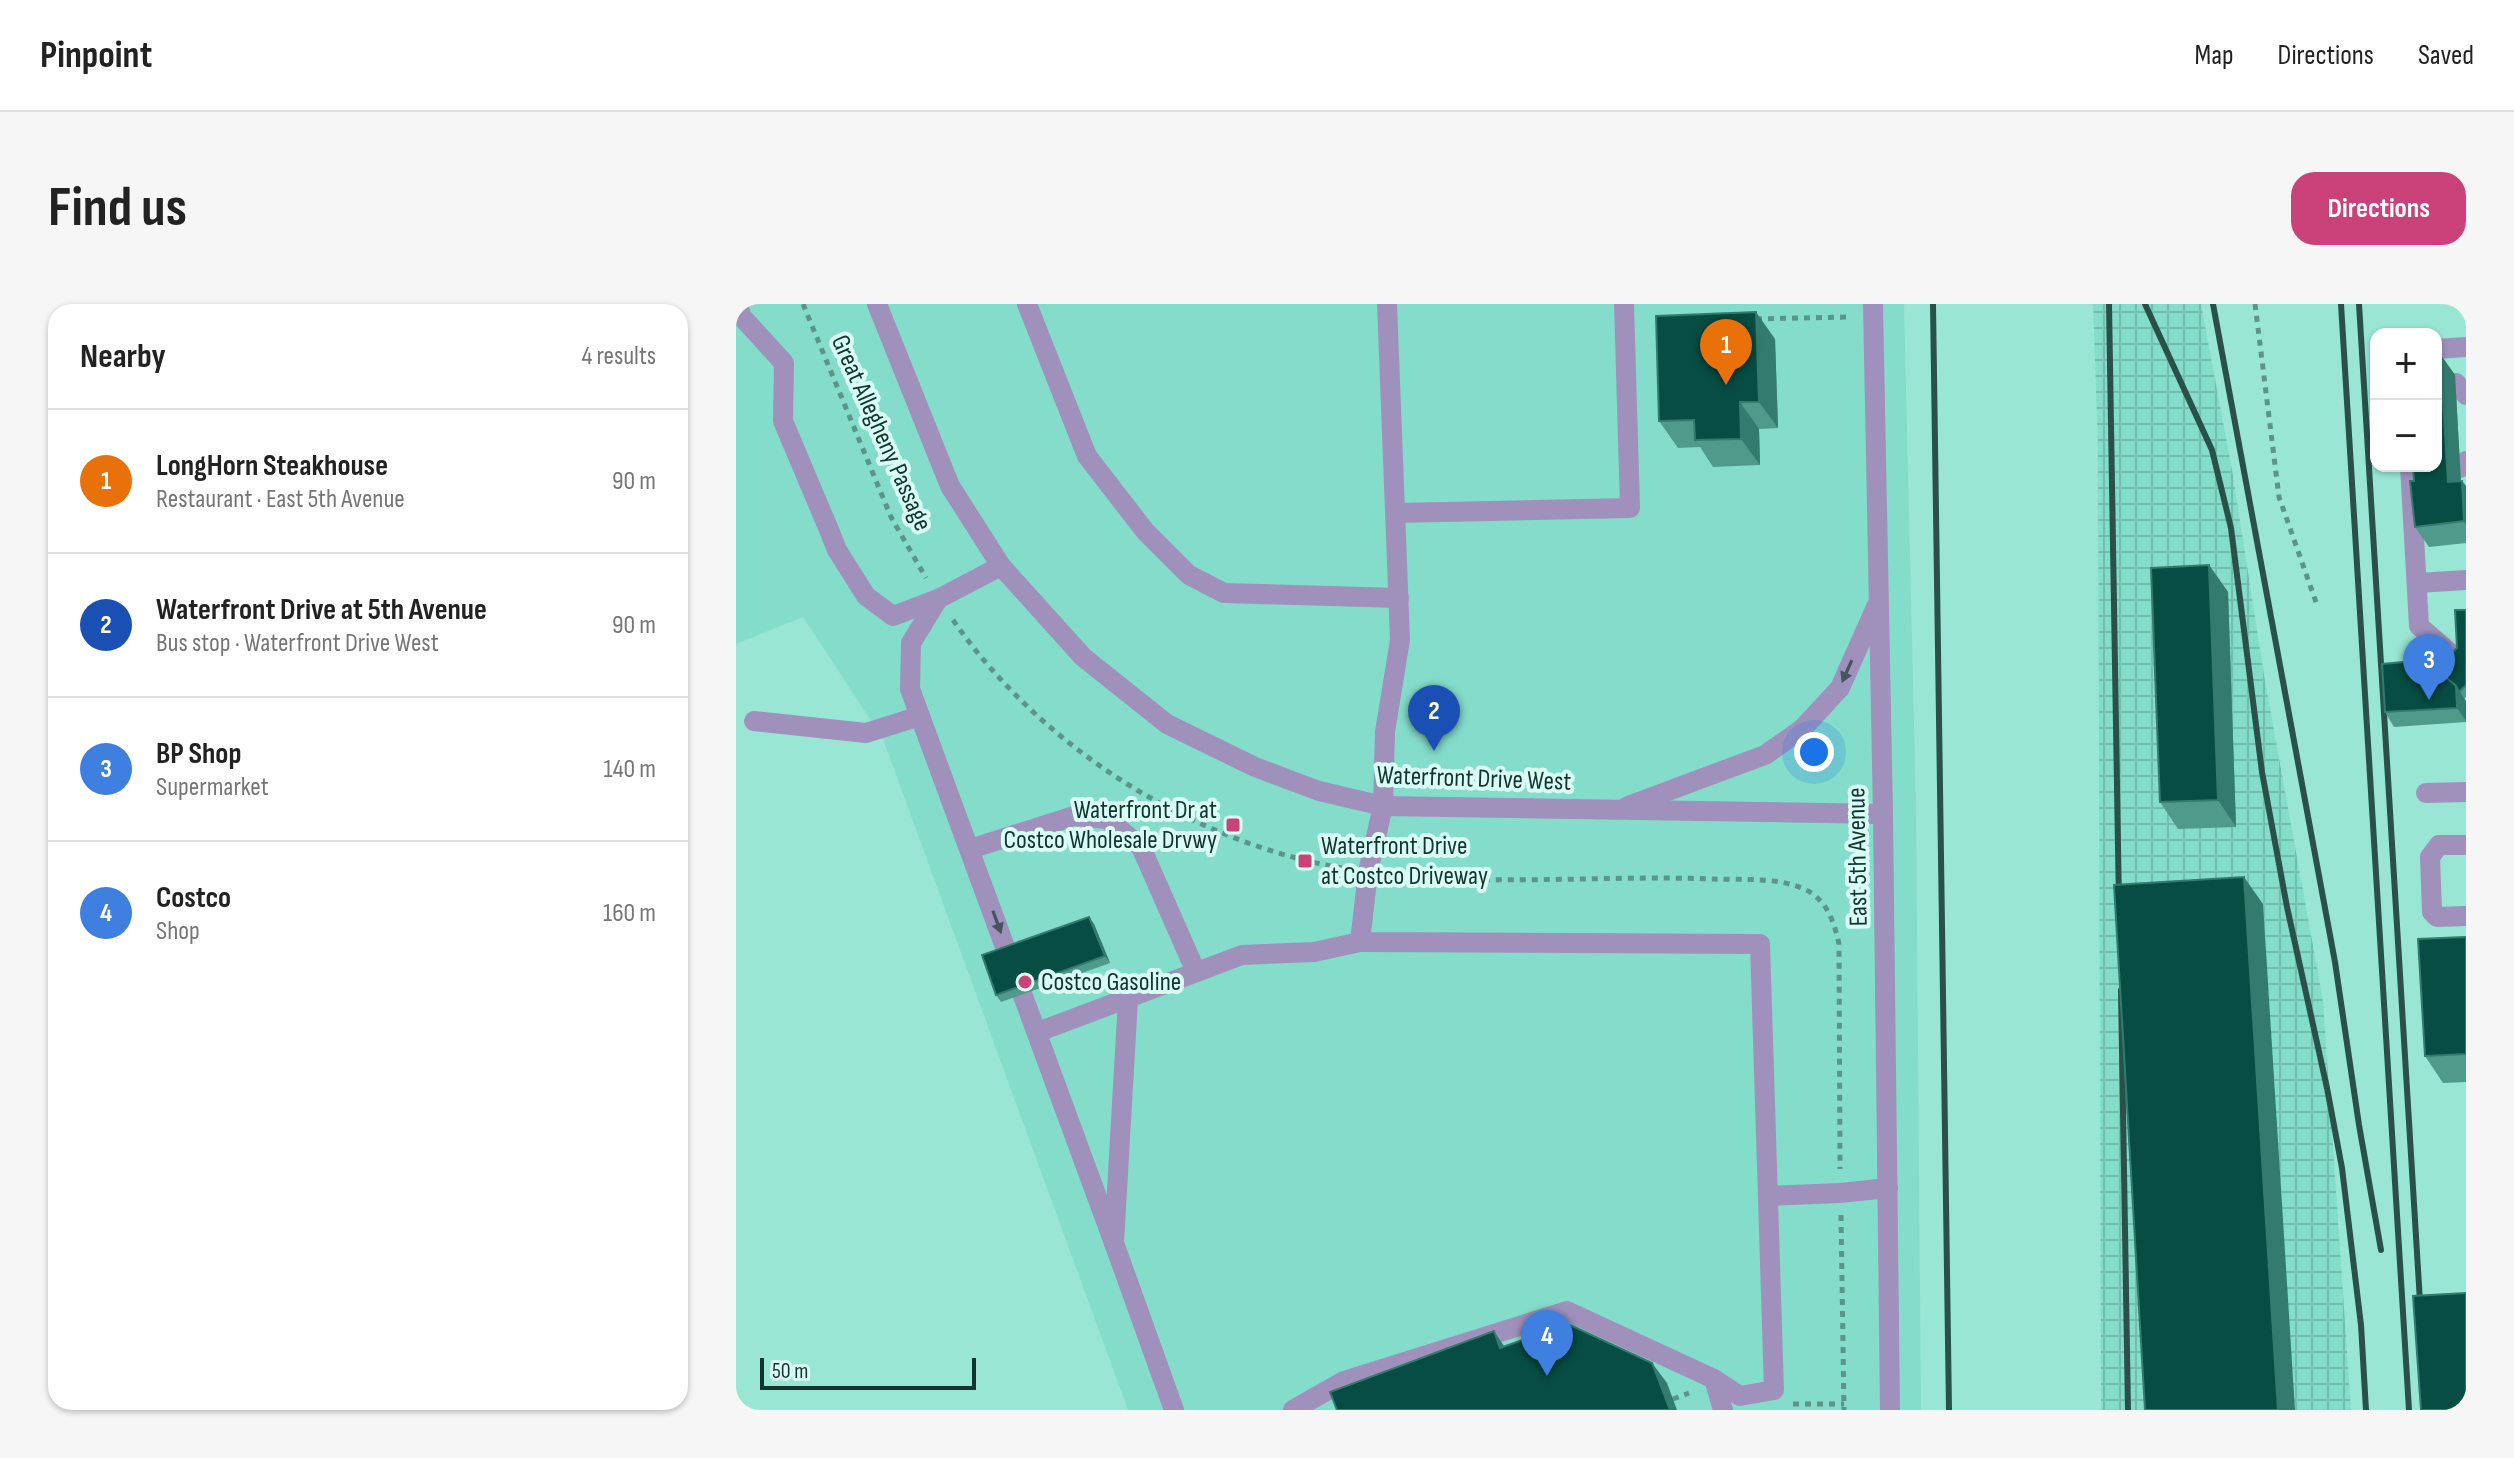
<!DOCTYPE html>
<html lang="en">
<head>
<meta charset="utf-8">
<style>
  :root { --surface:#fff; --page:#f6f6f6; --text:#222; --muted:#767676; --line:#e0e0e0; --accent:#cb417a }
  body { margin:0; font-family:"Sofia Sans Condensed",sans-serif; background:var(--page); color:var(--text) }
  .controls { position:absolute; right:24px; top:24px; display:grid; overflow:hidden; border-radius:16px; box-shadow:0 2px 6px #0004 }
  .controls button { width:72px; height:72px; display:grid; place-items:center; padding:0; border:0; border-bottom:2px solid var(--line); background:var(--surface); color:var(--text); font:40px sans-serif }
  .scale { position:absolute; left:24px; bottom:20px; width:216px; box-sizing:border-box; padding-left:8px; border:4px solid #14352f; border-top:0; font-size:22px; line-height:28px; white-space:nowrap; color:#14352f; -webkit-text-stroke:6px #d9fef6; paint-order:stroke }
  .you { position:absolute; left:1078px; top:448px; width:28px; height:28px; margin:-20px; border:6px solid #fff; border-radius:50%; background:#1a73e8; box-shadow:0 0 0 12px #1a73e833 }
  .badge { display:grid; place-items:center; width:52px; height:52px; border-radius:50%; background:var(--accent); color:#fff; font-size:26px; font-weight:700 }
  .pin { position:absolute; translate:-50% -66px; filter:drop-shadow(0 2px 4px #0008) }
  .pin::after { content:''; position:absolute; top:42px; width:28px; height:24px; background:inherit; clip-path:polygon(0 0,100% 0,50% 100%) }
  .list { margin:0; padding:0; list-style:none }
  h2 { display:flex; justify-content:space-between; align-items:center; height:104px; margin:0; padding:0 32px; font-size:34px }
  h2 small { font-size:26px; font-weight:400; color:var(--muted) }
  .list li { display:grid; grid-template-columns:52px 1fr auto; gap:24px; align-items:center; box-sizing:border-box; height:144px; padding:0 32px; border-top:2px solid var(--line) }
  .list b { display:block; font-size:30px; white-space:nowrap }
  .list p { margin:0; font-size:26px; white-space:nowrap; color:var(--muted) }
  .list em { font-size:26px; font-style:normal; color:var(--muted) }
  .map { position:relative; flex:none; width:1730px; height:1106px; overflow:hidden; border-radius:24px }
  header { display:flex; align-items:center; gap:48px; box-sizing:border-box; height:112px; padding:0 40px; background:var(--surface); border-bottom:2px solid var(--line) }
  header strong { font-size:38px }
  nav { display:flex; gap:44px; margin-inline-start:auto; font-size:28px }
  .intro { display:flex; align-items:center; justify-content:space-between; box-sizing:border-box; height:192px; padding:0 48px }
  h1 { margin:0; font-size:56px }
  .button { padding:20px 36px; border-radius:24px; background:var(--accent); color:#fff; font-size:28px; font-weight:700 }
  main { display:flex; gap:48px; padding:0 48px }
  aside { flex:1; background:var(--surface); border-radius:24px; box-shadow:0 2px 6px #0004 }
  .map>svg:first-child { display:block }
  .built { fill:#84ddcb }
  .industrial { fill:url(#industrial-grid) }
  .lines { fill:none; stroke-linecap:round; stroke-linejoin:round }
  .path { stroke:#5b9488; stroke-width:5; stroke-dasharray:6 6; stroke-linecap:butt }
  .minor { stroke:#9f91bc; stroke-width:20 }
  .rail { stroke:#295049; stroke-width:6 }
  .wall { fill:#509a8c }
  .shaded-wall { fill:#337b6f }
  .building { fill:#074d43; stroke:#337b6f; stroke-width:2 }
  .oneway { fill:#455560 }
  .poi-dot { fill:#cb417a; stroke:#d9fef6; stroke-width:3 }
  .labels { text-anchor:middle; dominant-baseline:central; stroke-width:8; stroke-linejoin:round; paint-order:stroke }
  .street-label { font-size:26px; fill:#14352f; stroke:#d9fef6 }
  .poi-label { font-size:26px; fill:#14352f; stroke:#d9fef6; text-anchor:start }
</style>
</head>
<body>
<header>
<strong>Pinpoint</strong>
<nav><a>Map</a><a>Directions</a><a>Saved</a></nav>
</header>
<div class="intro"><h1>Find us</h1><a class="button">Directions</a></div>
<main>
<aside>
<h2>Nearby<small>4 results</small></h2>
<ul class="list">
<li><span class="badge" style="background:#e8710a">1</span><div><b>LongHorn Steakhouse</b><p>Restaurant · East 5th Avenue</p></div><em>90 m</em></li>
<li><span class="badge" style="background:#1a4fb4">2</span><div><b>Waterfront Drive at 5th Avenue</b><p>Bus stop · Waterfront Drive West</p></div><em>90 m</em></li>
<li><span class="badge" style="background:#3f7fe0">3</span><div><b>BP Shop</b><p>Supermarket</p></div><em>140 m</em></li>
<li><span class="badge" style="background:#3f7fe0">4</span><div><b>Costco</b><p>Shop</p></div><em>160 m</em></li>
</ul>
</aside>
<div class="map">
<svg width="1730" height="1106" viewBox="0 0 1730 1106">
  <defs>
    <pattern id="industrial-grid" width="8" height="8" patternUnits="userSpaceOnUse" patternTransform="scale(2)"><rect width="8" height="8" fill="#84ddcb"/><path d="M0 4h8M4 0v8" fill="none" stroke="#71beaf"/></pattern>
  </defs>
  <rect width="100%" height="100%" fill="#99e6d5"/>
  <!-- built -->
  <path class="built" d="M0 0H1168L1180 500 1185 1106H392L147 435 67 313 0 340Z"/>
  <!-- industrial -->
  <path class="industrial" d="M1357 0H1465L1496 166 1529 377 1587 697 1615 1106H1365L1362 143Z"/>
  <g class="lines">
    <!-- path -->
    <g class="path">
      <path d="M67 0 155 213 190 274"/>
      <path d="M1519 0 1543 193 1581 301"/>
      <path d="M1020 15 1111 13"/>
      <path d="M217 316C306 444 456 539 611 565"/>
      <path d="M1080 444 1082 467"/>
      <path d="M652 570C760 582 869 571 977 575 1006 576 1042 573 1068 585 1091 595 1098 618 1103 640L1104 865"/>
      <path d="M1105 911 1108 1106"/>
      <path d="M937 1095 953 1089"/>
      <path d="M1057 1100H1108"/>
    </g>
    <!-- minor -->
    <g class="minor">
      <path d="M1 0 6 13 48 59 47 117 93 226 101 246 130 292 157 312 202 295 265 262"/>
      <path d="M141 0 214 182 265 262 347 353 431 420 519 463 583 487 647 502 1147 510"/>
      <path d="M291 0 351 152 409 227 453 271 488 289 663 294"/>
      <path d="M1137 0 1147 510 1154 1106"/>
      <path d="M1700 45 1730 43"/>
      <path d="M1720 79 1730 91"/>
      <path d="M1674 162 1683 322 1721 355"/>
      <path d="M1724 164 1730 157"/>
      <path d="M660 209 894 204 888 0"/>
      <path d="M1681 279 1730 276"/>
      <path d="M202 295 175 339 174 385 378 939"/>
      <path d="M18 417 130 429 184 412"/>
      <path d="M1690 489 1730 488"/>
      <path d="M892 502 1029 451 1066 425 1104 384 1140 303"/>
      <path d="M1730 541H1703L1694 553 1696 608 1701 613 1730 612"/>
      <path d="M234 545 338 512 371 515 405 543 460 668"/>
      <path d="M392 695 378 939 438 1106"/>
      <path d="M302 728 506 651 578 648 624 638"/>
      <path d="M1032 892 1104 889 1152 884"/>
      <path d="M978 1075 987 1106"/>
      <path d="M557 1106 608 1077 831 1007 978 1075 1004 1092 1038 1086 1024 640 624 638 632 568 647 502 649 428 664 336 651 0"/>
    </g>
    <!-- rail -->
    <g class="rail">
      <path d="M1197 0 1213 1106"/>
      <path d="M1373 0 1383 602"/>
      <path d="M1409 0 1476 146 1495 224 1526 468 1551 603 1591 784 1606 864 1625 1021 1630 1106"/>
      <path d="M1477 0 1599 658 1623 821 1645 946"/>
      <path d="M1605 0 1673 1106"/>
      <path d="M1623 0 1685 1014"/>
      <path d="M1385 686 1392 1106"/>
    </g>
  </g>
  <!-- wall -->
  <g class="wall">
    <path d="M1039 35 1042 124 1023 125 1024 161 977 163 964 143 942 144 923 117Z"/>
    <path d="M1704 50 1719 71 1725 177H1726L1730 182V239L1693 243 1679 223 1678 177Z"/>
    <path d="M1473 261 1492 288 1500 523 1442 525 1424 498Z"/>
    <path d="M1730 306V393L1728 395 1730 403V418L1658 423 1649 408 1700 365 1721 344Z"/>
    <path d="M358 620 374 659 265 698 260 691Z"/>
    <path d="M1730 633V778L1707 779 1689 752Z"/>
  </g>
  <!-- shaded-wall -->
  <g class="shaded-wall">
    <path d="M1020 8 1039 35 1042 124 1023 98Z"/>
    <path d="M1704 50 1719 71 1726 199 1712 178Z"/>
    <path d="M1004 98 1023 125 1024 161 1005 135Z"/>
    <path d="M1726 177 1730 182V221L1728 217Z"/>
    <path d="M1473 261 1492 288 1500 523 1482 496Z"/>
    <path d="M1720 382 1730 397V417L1721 404Z"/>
    <path d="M1508 573 1527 600 1559 1106H1542Z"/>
    <path d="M353 613 358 620 374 659 369 652Z"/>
    <path d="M758 1027 772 1048 764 1044Z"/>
    <path d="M916 1059 931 1079 941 1106H934Z"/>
  </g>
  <!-- building -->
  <g class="building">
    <path d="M1020 8 1023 98H1004L1005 135 959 136 958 116 923 117 920 12Z"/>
    <path d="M1704 50 1712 178 1726 177 1728 217 1679 223 1674 177H1678L1677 162H1700V51Z"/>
    <path d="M1473 261 1482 496 1424 498 1415 264Z"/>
    <path d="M1719 306H1730V381L1723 388 1720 382 1700 365 1721 344Z"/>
    <path d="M1690 356 1720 382 1721 404 1649 408 1646 360Z"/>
    <path d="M1508 573 1542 1106H1409L1378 581Z"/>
    <path d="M353 613 369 652 260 691 246 651Z"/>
    <path d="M1730 633V750L1689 752 1682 635Z"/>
    <path d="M1730 989V1106H1685L1677 992Z"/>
    <path d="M832 1020 916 1059 934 1106H601L594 1088 758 1027 764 1044Z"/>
  </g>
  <!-- one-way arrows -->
  <defs><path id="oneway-solid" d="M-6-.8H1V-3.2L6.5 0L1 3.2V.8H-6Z" transform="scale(2)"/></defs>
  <g class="oneway">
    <use href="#oneway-solid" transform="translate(1111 367) rotate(114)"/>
    <use href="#oneway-solid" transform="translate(261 618) rotate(70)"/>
  </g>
  <!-- markers -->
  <g class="poi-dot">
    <rect x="489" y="513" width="16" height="16" rx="4"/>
    <rect x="561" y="549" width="16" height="16" rx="4"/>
    <circle cx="289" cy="678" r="8"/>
  </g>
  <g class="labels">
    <!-- street labels -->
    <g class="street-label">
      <text transform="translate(145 129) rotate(66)">Great Allegheny Passage</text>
      <text transform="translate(738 475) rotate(2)">Waterfront Drive West</text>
      <text transform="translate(1122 553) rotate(-91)">East 5th Avenue</text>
    </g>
    <!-- poi labels -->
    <g class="poi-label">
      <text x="481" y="506" text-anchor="end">Waterfront Dr at<tspan x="481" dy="30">Costco Wholesale Drvwy</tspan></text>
      <text x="585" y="542">Waterfront Drive<tspan x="585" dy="30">at Costco Driveway</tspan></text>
      <text x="305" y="678">Costco Gasoline</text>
    </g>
  </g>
</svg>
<div class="controls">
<button>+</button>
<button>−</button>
</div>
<div class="scale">50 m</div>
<div class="you"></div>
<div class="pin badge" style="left:990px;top:81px;background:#e8710a">1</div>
<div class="pin badge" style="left:698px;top:447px;background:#1a4fb4">2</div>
<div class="pin badge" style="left:1693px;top:396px;background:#3f7fe0">3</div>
<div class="pin badge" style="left:811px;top:1072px;background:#3f7fe0">4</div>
</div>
</main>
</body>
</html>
